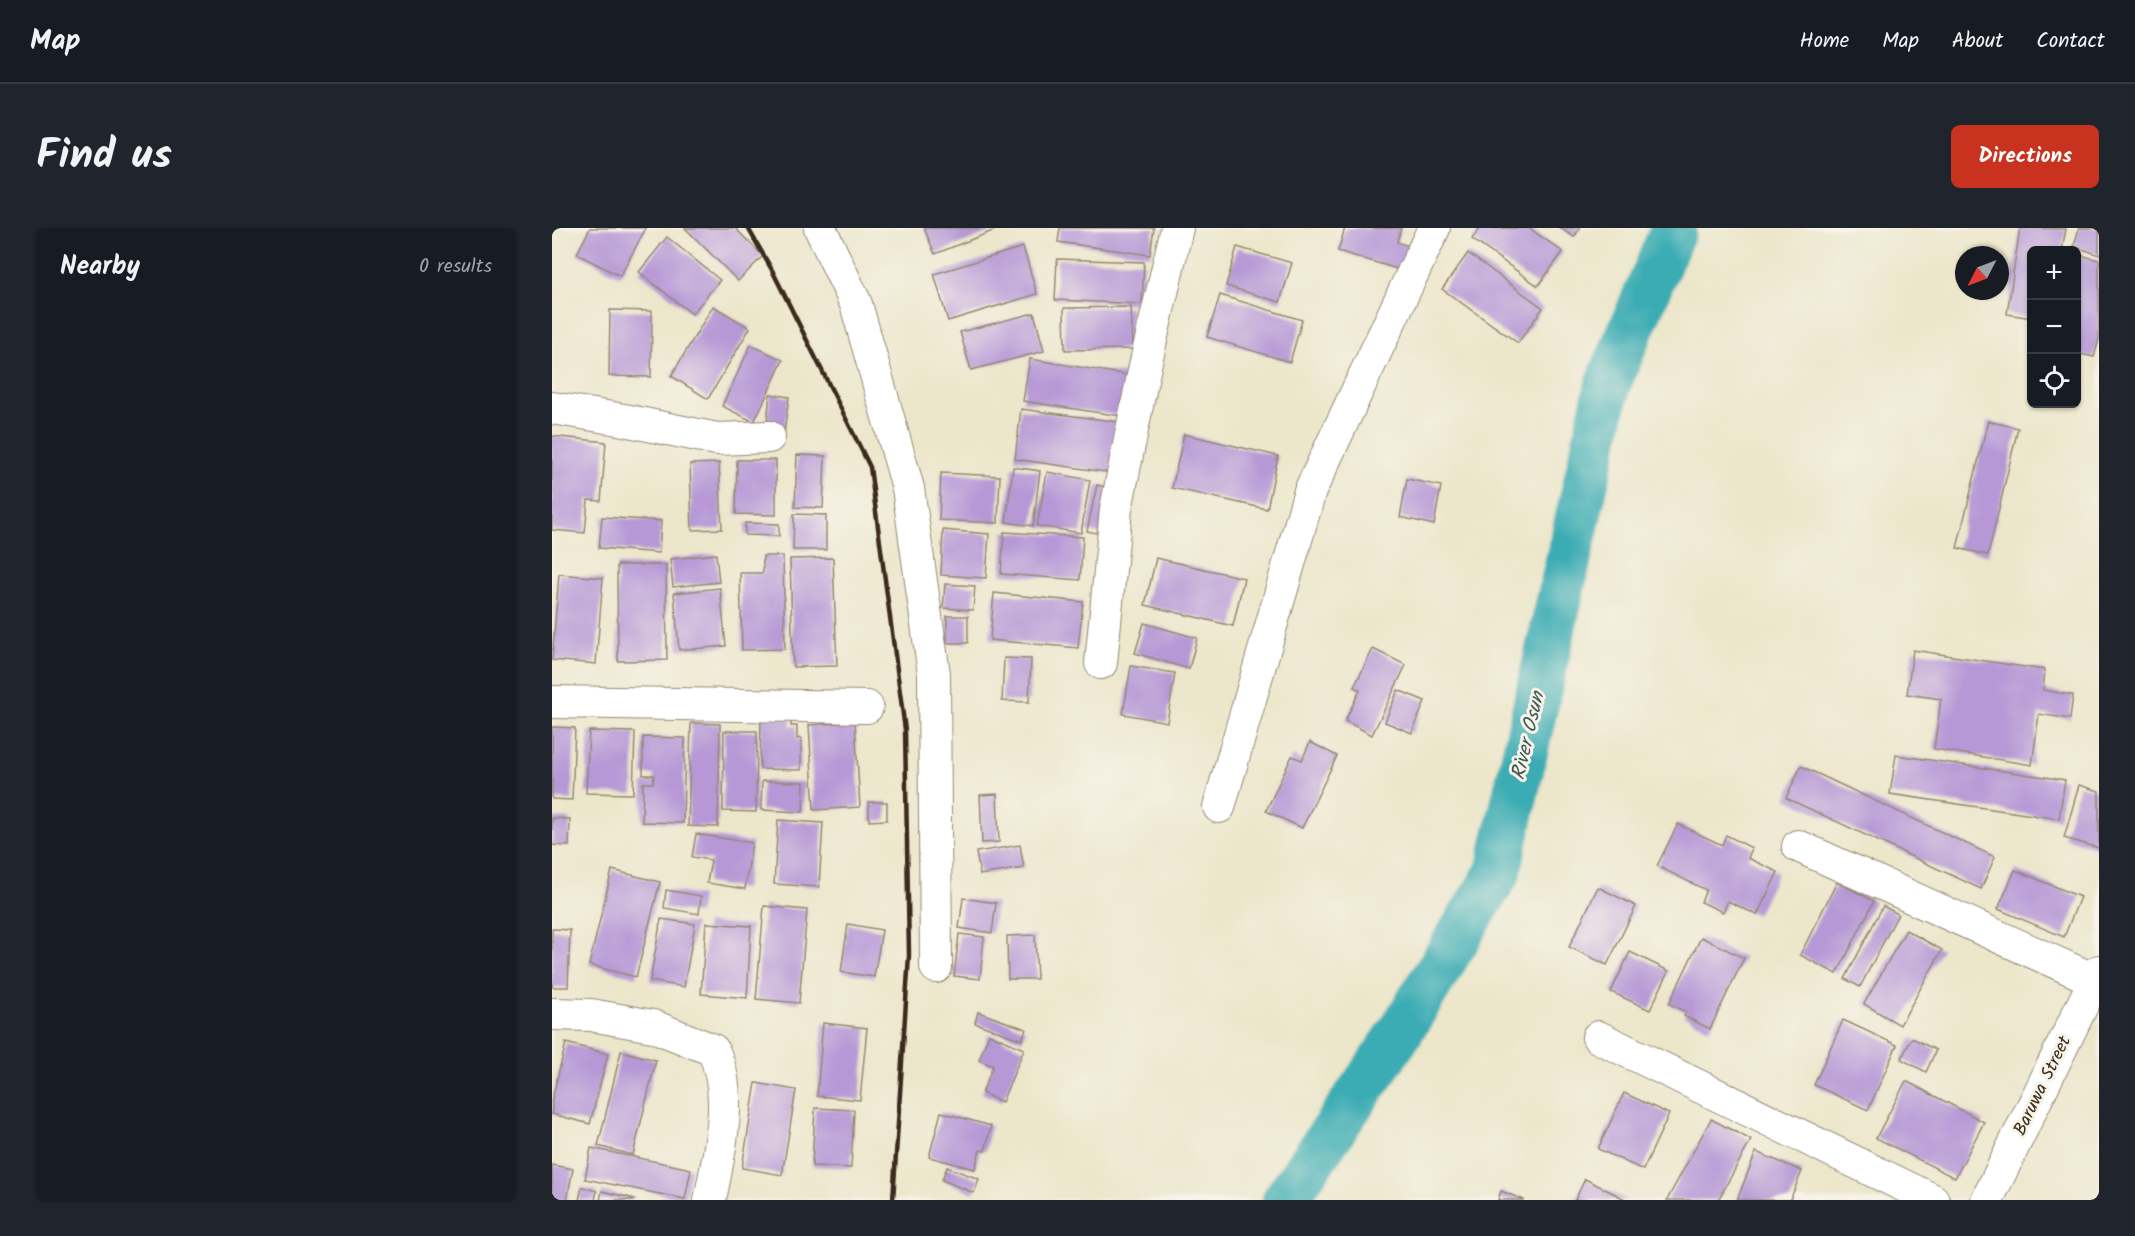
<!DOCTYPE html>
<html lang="en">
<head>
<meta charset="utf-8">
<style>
  :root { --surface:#171b24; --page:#20242c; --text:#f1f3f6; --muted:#9ea1a6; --line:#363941; --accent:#c8321e }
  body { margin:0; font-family:Kalam,sans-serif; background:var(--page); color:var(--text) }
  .controls { position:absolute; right:18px; top:18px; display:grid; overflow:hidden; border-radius:9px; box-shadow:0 2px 4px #0004 }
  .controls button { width:54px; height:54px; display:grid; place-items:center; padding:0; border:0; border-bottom:2px solid var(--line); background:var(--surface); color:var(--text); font:30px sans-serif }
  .compass { position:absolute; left:1403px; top:18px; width:54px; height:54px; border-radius:50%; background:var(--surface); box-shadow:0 2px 4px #0004; rotate:228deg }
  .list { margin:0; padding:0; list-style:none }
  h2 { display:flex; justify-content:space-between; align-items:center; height:78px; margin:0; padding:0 24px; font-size:26px }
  h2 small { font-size:20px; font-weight:400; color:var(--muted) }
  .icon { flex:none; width:33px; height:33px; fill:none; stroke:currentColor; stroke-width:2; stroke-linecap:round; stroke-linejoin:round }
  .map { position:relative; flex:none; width:1547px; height:972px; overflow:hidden; border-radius:9px }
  header { display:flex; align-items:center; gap:36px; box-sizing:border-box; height:84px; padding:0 30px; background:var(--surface); border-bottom:2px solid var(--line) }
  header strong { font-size:28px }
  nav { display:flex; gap:33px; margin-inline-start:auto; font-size:21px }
  .intro { display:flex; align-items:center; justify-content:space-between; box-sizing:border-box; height:144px; padding:0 36px }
  h1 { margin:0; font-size:42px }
  .button { padding:15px 27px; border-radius:9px; background:var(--accent); color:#fff; font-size:21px; font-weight:700 }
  main { display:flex; gap:36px; padding:0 36px }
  aside { flex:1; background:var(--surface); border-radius:9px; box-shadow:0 2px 4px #0004 }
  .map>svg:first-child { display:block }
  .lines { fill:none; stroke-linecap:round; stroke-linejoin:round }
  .river { stroke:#3aacb3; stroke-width:46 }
  .building { fill:#b698d6 }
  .street-casing { stroke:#948874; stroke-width:34 }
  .street { stroke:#fff; stroke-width:32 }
  .rail { stroke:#3b2a1e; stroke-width:4.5 }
  .labels { text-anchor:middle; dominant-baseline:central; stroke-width:6; stroke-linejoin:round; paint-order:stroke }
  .street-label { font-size:18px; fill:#3b2a1e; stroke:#f7f3e8 }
  .water-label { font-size:20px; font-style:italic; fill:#3b5852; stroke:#f7f3e8 }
</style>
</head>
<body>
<header>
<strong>Map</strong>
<nav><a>Home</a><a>Map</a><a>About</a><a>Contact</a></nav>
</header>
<div class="intro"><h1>Find us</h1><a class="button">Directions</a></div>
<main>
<aside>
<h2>Nearby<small>0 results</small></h2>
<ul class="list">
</ul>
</aside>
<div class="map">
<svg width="1547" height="972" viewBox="0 0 1547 972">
  <rect width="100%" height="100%" fill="#f7f3e8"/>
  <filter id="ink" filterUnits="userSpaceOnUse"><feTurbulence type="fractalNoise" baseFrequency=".0167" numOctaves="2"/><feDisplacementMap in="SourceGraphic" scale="12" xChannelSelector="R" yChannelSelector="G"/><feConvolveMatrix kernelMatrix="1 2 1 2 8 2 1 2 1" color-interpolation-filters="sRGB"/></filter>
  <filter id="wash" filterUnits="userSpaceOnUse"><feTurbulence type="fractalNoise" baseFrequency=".008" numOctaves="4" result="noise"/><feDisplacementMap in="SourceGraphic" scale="24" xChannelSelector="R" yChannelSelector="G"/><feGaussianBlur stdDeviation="1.35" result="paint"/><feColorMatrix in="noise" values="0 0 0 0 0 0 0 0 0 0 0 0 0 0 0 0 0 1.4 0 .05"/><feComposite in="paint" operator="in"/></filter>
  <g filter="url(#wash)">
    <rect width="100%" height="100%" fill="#ece6cb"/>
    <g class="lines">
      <!-- river -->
      <path class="river" d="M733 972 844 811 946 644 1056 156 1122 0"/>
    </g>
    <g id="blocks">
      <!-- building -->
      <g class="building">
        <path d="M38 0H94L68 48 25 26Z"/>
        <path d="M133 0H183L211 28 186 53Z"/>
        <path d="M372 0H448L383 26Z"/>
        <path d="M508 0H602L598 27 506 14Z"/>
        <path d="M793 0H849L845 14 862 20 855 44 786 23Z"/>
        <path d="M928 0H977L1011 24 986 58 920 11Z"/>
        <path d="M1008 0H1028L1022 9Z"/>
        <path d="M1468 0 1514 1 1510 22H1480V90L1455 86Z"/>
        <path d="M1527 0H1547V27L1522 18Z"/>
        <path d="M115 9 168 52 140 86 87 44Z"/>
        <path d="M471 19 485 66 396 93 382 46Z"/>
        <path d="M685 19 740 35 728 74 674 58Z"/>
        <path d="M916 25 991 80 966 115 890 61Z"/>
        <path d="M1524 26 1547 32V111L1542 129 1524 125Z"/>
        <path d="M505 31 592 34 590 76 503 72Z"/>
        <path d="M668 67 750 92 738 134 655 109Z"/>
        <path d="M161 78 198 100 156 171 119 148Z"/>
        <path d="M579 79 581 121 513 122 512 80Z"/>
        <path d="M58 82 100 83 99 149 57 148Z"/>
        <path d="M482 85 492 123 419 142 408 104Z"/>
        <path d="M199 117 231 132 202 194 170 178Z"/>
        <path d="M478 131 582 148 575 189 471 173Z"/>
        <path d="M218 166 237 169 232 205 214 203Z"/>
        <path d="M469 181 567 194 560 245 463 231Z"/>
        <path d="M1436 193 1466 200 1436 327 1405 320Z"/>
        <path d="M632 206 726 228 715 281 620 260Z"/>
        <path d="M0 208 54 214 49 273 36 272 33 305 0 302Z"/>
        <path d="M245 227 273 228 271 280 243 279Z"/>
        <path d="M185 232H224V287L184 286Z"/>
        <path d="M167 235 170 301 140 302 138 236Z"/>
        <path d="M461 239 488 243 481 298 454 294Z"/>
        <path d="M495 244 538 252 529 305 485 298Z"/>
        <path d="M389 245 448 248 446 295 387 292Z"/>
        <path d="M855 251 889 258 882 297 848 289Z"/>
        <path d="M545 257 564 261 554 307 535 303Z"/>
        <path d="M242 286 274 287V322H241Z"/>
        <path d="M50 289 109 293 107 325 47 320Z"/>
        <path d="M193 295 227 296V308L193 307Z"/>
        <path d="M391 302 437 306 434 350 389 347Z"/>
        <path d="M452 304 531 309 528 352 449 346Z"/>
        <path d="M164 326 167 354 121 359 118 331Z"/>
        <path d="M211 328H231L233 421 190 422 188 345H211Z"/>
        <path d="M281 330 285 438 241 439 238 331Z"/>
        <path d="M604 330 692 350 681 398 593 377Z"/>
        <path d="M65 337H114L115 432 66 433Z"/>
        <path d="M7 346 51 350 44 436 0 432Z"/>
        <path d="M393 356 423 358 421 382 391 380Z"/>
        <path d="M168 360 174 418 127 422 122 365Z"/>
        <path d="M442 365 531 374 526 420 438 412Z"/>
        <rect x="395" y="388" width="21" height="27"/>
        <path d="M592 395 645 410 637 441 583 425Z"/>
        <path d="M821 421 854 437 820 507 793 493 808 462 802 459Z"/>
        <path d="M1361 422 1493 442 1491 462 1521 467 1518 491 1487 486 1480 537 1382 521 1389 471 1355 466Z"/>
        <path d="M452 430 479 431 477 474 450 473Z"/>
        <path d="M579 438 623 445 615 494 571 486Z"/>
        <path d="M846 462 873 473 860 505 833 494Z"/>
        <path d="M209 489 239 490V498H245V511L249 510V542L208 541Z"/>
        <path d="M303 494 308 579 262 582 257 497Z"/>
        <path d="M139 495 168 496 166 599 136 598Z"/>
        <path d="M0 499 23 500 20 572 0 571Z"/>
        <path d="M37 503 83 504 81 566 34 565Z"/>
        <path d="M172 503H205L204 584 171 583Z"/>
        <path d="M91 509 133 510 131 595 90 594 91 555H101L102 547H91Z"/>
        <path d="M758 514 785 528 750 600 714 583 740 528 750 532Z"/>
        <path d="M1344 527 1513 552 1507 591 1338 566Z"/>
        <path d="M1249 538 1443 629 1429 661 1234 570Z"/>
        <path d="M210 553 252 554 251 584 209 582Z"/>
        <path d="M1527 557 1547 563V620L1512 610Z"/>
        <path d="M445 566 447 614 430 615 428 567Z"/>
        <path d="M317 574H335V592L317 593Z"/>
        <path d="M0 590 18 591 17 618 0 617Z"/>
        <path d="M226 592 271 595 267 659 222 656Z"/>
        <path d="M1126 596 1170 617 1174 607 1200 620 1196 630 1226 644 1205 687 1176 673 1171 684 1149 674 1154 662 1105 638Z"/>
        <path d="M144 606 200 615 193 661 155 655 159 632 140 629Z"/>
        <path d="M468 617 472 640 428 647 424 624Z"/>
        <path d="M60 642 108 654 84 749 37 737Z"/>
        <path d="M1463 642 1528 669 1512 709 1446 681Z"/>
        <path d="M1285 654 1322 673 1285 746 1248 727Z"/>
        <path d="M1046 659 1084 678 1055 737 1017 719Z"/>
        <path d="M114 662 149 668 147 686 112 680Z"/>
        <path d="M411 670 444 675 440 705 407 700Z"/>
        <path d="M212 678 255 682 247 775 204 771Z"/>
        <path d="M1331 678 1346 686 1308 759 1293 751Z"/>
        <path d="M109 691 143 696 132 759 98 753Z"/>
        <path d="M154 695 199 698 195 770 149 766Z"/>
        <path d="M296 696 330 702 322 749 289 744Z"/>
        <path d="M0 701 18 702 16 759H0Z"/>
        <path d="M1354 702 1390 722 1348 797 1312 776Z"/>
        <path d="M407 706 432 709 428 751 402 748Z"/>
        <path d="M483 707 485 751H456L455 708Z"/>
        <path d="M1149 709 1192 730 1158 801 1132 788 1134 784 1117 776Z"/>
        <path d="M1078 724 1117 743 1098 782 1059 764Z"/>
        <path d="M426 784 474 801 470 812 423 795Z"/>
        <path d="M1291 792 1345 817 1316 882 1262 857Z"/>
        <path d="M271 795 315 800 308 872 265 868Z"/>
        <path d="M437 806 472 821 450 874 430 865 441 838 427 832Z"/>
        <path d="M1360 810 1384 822 1374 844 1349 831Z"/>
        <path d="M14 815 56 826 38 896 0 886V871Z"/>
        <path d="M69 823 104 832 81 927 46 918Z"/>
        <path d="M1354 853 1432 894 1403 950 1324 910Z"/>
        <path d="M204 855 244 862 230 947 190 940Z"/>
        <path d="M1072 865 1117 886 1091 942 1046 921Z"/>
        <path d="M263 880 302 882 299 940 260 938Z"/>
        <path d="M389 884 439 898 433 923 428 922 423 941 377 929Z"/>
        <path d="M1159 891 1199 912 1166 972H1115Z"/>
        <path d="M39 920 139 941 133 971 33 951Z"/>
        <path d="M1204 924 1250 943 1238 972H1185Z"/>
        <path d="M0 937 21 941 15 972H0Z"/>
        <path d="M395 939 427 951 422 965 390 952Z"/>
        <path d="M1033 951 1075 972H1023Z"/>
        <path d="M30 959 45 963 43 972H27Z"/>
        <path d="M50 963 83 971 82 972H48Z"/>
        <path d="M949 963 972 972H946Z"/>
      </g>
    </g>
  </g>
  <g filter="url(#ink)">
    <use href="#blocks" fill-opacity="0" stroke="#948874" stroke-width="1.5"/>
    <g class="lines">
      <defs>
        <g id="street">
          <path d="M268 0 304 76 356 260 382 446 384 739"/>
          <path d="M0 180 72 192 165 211 217 209"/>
          <path d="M549 435 564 281 593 138 625 0"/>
          <path d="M0 474 315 479"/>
          <path d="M667 579 758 263 882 0"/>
          <path d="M1246 618 1547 754"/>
          <path d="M0 786 39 787 101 798 161 822C183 868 167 924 158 972"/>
          <path d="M1046 809 1381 972"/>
          <path d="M1435 972 1547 743"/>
        </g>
      </defs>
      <!-- street casing -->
      <use href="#street" class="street-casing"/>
      <!-- street -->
      <use href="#street" class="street"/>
      <!-- rail -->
      <path class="rail" d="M196 0 220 42 318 239 353 502 357 727 341 972"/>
    </g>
  </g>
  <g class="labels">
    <!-- street labels -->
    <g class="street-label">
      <text transform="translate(1491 858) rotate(-64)">Baruwa Street</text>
    </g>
    <!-- water labels -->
    <g class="water-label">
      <text transform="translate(977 508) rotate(-77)">River Osun</text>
    </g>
  </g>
</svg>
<div class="controls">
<button>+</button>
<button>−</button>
<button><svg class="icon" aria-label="locate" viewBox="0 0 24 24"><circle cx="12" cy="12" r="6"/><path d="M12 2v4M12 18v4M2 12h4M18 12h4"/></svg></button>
</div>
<svg class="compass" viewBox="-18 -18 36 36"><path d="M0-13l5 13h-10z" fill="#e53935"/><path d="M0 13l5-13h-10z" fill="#9ea1a6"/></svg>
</div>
</main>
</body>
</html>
